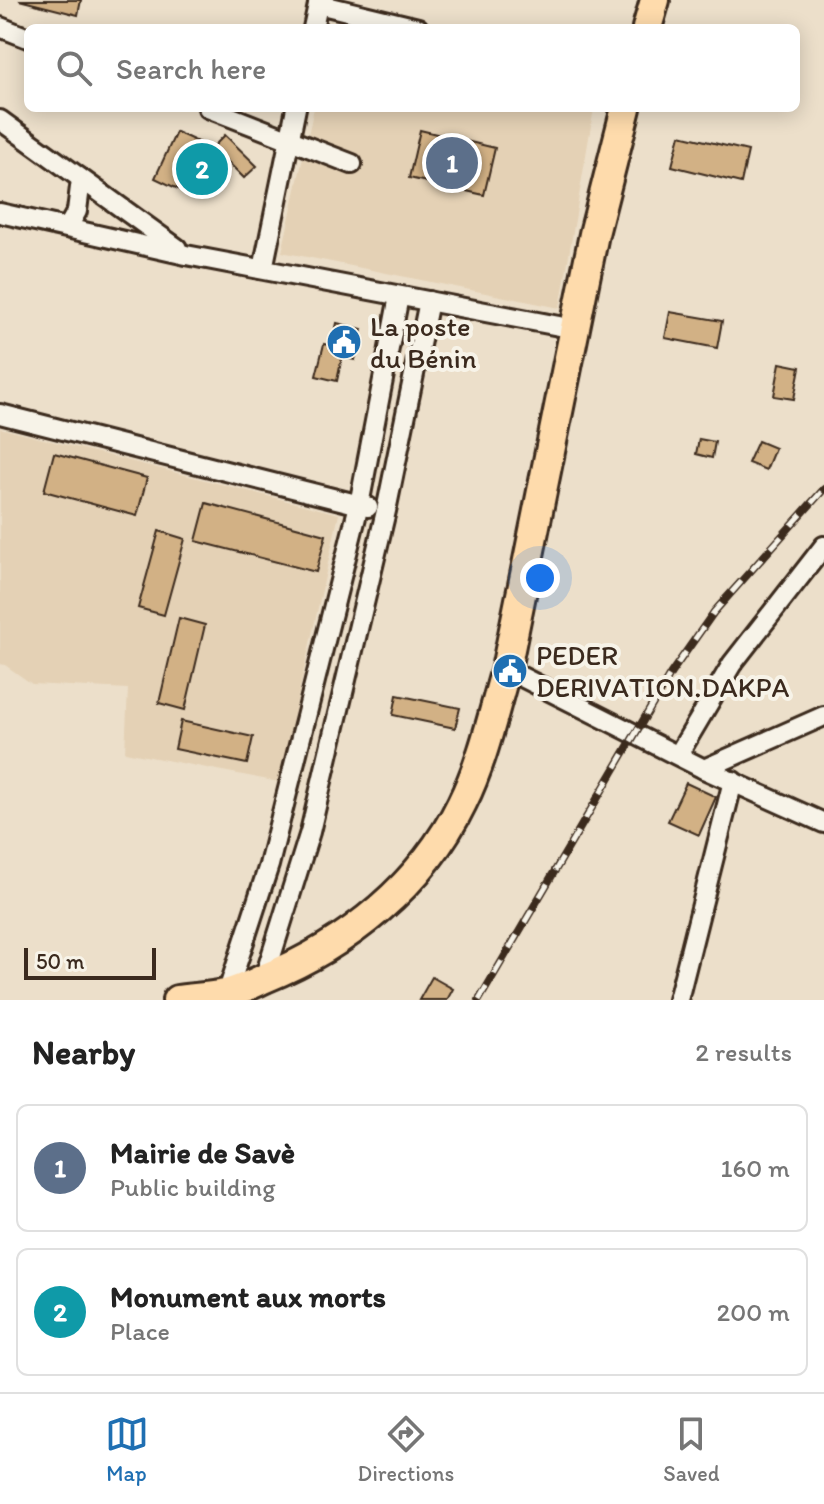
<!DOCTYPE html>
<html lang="en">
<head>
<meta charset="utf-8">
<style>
  :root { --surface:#fff; --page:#f2f2f2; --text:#222; --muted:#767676; --line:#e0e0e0; --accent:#1f6fb2 }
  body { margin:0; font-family:Itim,sans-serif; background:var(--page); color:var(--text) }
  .scale { position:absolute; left:24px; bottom:20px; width:132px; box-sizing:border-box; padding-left:8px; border:4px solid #3b2a1e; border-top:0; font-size:22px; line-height:28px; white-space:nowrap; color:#3b2a1e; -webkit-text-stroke:6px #f7f3e8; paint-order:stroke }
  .you { position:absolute; left:540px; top:578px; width:28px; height:28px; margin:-20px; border:6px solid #fff; border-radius:50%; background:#1a73e8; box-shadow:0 0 0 12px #1a73e833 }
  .badge { display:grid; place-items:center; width:52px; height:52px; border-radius:50%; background:var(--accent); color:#fff; font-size:26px; font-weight:700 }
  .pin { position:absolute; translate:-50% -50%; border:4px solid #fff; box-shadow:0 2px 8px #0006 }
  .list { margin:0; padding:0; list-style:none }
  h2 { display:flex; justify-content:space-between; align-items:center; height:104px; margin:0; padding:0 32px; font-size:34px }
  h2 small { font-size:26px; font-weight:400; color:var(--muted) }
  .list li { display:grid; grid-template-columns:52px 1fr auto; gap:24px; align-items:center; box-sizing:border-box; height:128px; margin:0 16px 16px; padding:0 16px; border:2px solid var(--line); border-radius:12px }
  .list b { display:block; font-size:30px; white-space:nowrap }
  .list p { margin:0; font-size:26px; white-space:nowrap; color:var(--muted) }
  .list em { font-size:26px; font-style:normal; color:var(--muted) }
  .icon { flex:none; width:44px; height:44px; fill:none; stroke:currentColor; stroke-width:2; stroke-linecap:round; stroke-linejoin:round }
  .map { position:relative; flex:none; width:824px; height:1000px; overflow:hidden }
  .search { position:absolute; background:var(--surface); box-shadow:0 4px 20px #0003; left:24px; right:24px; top:24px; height:88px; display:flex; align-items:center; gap:20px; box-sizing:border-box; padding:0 28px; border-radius:12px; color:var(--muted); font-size:30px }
  .sheet { height:392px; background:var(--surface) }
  nav { display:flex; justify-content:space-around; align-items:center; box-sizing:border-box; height:112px; border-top:2px solid var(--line); background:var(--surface); font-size:22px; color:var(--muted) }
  nav a { display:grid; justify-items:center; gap:4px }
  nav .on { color:var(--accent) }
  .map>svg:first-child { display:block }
  .built { fill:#e4d1b5 }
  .building { fill:#d2b185; stroke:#3b2a1e; stroke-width:2 }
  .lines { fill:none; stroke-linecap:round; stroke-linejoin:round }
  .minor-casing { stroke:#3b2a1e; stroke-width:24 }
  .primary-casing { stroke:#3b2a1e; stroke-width:34 }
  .minor { stroke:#f7f3e8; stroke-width:18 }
  .primary { stroke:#fedbac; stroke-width:28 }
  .rail-casing { stroke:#3b2a1e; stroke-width:8 }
  .rail { stroke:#f7f3e8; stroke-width:5; stroke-dasharray:15; stroke-linecap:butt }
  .labels { text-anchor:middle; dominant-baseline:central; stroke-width:8; stroke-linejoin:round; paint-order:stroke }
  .poi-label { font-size:28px; fill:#3b2a1e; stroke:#f7f3e8; text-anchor:start }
</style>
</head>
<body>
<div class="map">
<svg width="824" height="1000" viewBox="0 0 824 1000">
  <rect width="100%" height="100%" fill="#ecdfca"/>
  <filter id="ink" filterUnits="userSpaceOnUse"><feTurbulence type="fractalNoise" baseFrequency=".0125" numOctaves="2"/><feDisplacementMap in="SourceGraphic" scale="16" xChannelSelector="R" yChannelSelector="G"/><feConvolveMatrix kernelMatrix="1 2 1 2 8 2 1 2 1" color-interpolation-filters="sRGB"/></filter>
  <g filter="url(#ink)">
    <!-- built -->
    <g class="built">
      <path d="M314 108H594L560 308 282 252Z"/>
      <path d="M0 428 339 514 279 782 125 752 128 689 32 684 5 665 0 664Z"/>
    </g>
    <!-- building -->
    <g class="building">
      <path d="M19 0H81L78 15Z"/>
      <path d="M420 130 495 148 484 195 409 178Z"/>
      <path d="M176 132 200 143 178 189 155 178Z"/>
      <path d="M225 135 257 166 244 178 213 147Z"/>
      <path d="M680 135 748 151 741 183 672 166Z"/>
      <path d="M670 312 722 321 717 348 665 338Z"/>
      <path d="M337 323 362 329 355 360 342 357 337 381 316 376 324 344 332 346Z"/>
      <path d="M780 363 800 367 794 399 774 396Z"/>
      <path d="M699 439 715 442 712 458 696 454Z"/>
      <path d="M758 441 775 448 766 470 748 463Z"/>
      <path d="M54 453 147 478 137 516 44 491Z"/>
      <path d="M206 503 326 535 316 572 196 541Z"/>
      <path d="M159 531 185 539 164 615 138 608Z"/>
      <path d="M179 618 205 625 185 710 159 703Z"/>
      <path d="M397 695 460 708 455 728 393 715Z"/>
      <path d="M181 721 253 737 247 764 175 749Z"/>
      <path d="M686 783 716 797 699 835 668 821Z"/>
      <path d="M432 977 453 989 447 1000H419Z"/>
    </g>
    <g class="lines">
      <defs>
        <g id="minor">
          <path d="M318 4 418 28"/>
          <path d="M0 27 28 38"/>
          <path d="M313 28 319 0"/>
          <path d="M208 108 352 164"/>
          <path d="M0 120 177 248"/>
          <path d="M0 213 186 255 575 329"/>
          <path d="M68 227 77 211 81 179"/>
          <path d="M263 269 296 108"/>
          <path d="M0 414 368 507"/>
          <path d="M506 669 704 769 824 823"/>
          <path d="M678 755 732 664 824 546"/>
          <path d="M704 769 824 716"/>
          <path d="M264 979 310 832 386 511 429 301"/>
          <path d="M227 994 269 865 359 505 399 296"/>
          <path d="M678 1000 733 781"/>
        </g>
        <g id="primary">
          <path d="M647 28 655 0"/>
          <path d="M177 1000C193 998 209 997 225 994 239 991 252 984 265 978 347 945 423 884 462 803 483 761 493 714 506 669L594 234 626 108"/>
        </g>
      </defs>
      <!-- minor casing -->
      <use href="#minor" class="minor-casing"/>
      <!-- primary casing -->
      <use href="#primary" class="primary-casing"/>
      <!-- minor -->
      <use href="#minor" class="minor"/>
      <!-- primary -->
      <use href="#primary" class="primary"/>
      <defs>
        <path id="rail" d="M479 1000 671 673 714 612 824 489"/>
      </defs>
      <!-- rail casing -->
      <use href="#rail" class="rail-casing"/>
      <!-- rail -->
      <use href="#rail" class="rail"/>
    </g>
  </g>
  <!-- icons -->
  <defs>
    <symbol id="civic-disc" viewBox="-11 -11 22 22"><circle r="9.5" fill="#1f6fb2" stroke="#f7f3e8"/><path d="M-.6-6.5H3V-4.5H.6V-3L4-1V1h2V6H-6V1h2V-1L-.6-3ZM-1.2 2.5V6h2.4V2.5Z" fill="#fff"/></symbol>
  </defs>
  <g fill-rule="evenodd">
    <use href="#civic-disc" x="324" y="322" width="40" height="40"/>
    <use href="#civic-disc" x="490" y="651" width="40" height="40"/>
  </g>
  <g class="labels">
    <!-- poi labels -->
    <g class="poi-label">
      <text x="370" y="326">La poste<tspan x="370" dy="32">du Bénin</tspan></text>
      <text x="536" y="655">PEDER<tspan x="536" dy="32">DERIVATION.DAKPA</tspan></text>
    </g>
  </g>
</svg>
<div class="scale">50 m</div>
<div class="you"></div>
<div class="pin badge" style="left:452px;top:163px;background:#5c6f8a">1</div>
<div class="pin badge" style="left:202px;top:169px;background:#0f9aa8">2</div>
<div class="search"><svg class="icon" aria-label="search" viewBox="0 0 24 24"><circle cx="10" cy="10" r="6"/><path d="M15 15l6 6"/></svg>Search here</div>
</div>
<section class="sheet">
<h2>Nearby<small>2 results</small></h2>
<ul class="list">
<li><span class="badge" style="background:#5c6f8a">1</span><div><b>Mairie de Savè</b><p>Public building</p></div><em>160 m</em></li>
<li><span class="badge" style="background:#0f9aa8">2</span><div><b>Monument aux morts</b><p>Place</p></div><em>200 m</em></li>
</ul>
</section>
<nav>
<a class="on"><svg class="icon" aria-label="map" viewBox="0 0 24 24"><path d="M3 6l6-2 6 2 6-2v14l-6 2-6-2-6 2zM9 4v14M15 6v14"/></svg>Map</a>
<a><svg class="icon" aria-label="directions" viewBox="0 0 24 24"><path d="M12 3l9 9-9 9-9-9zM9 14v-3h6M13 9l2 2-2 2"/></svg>Directions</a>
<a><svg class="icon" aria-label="saved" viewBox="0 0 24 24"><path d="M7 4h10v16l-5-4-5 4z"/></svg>Saved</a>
</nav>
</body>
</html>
